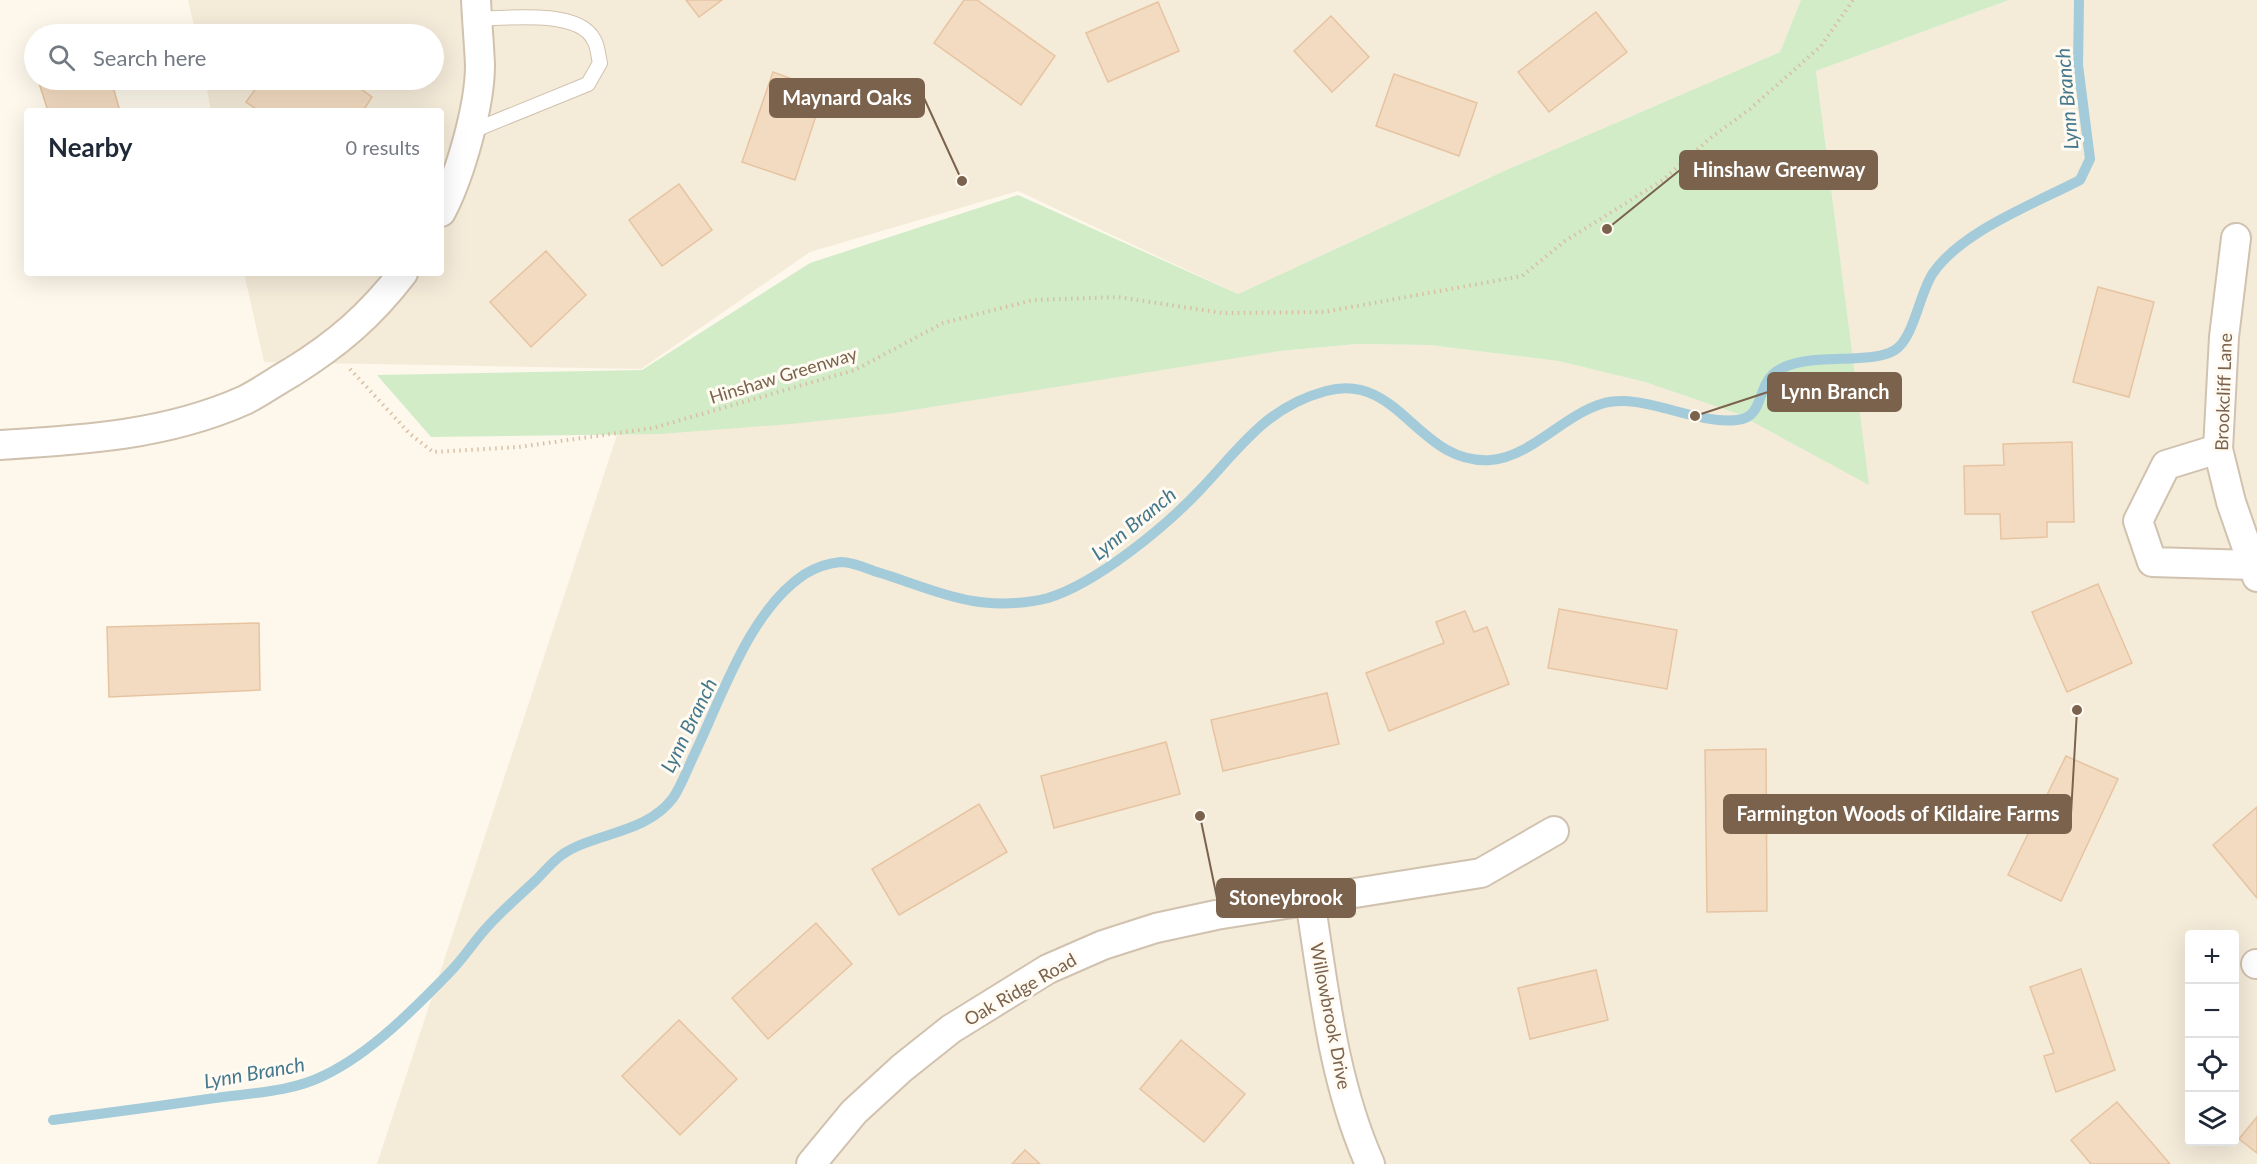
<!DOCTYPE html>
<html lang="en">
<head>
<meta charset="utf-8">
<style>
  :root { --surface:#fff; --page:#f6f6f7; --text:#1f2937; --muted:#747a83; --line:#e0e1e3 }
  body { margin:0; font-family:Lato,sans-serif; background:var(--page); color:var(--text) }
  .controls { position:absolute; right:18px; bottom:18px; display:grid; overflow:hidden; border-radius:6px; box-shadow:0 6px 24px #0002 }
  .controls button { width:54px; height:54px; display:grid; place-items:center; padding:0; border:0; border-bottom:2px solid var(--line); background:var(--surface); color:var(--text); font:30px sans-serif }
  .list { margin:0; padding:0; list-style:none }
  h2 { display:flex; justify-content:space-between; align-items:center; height:78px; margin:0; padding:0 24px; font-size:26px }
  h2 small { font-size:20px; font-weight:400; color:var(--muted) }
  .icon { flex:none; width:33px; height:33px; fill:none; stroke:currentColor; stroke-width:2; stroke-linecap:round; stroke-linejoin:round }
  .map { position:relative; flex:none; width:2257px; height:1164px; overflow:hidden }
  .search { position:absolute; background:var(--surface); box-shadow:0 6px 24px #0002; left:24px; top:24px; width:420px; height:66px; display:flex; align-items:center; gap:15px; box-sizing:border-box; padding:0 21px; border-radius:33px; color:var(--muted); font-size:22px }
  .panel { position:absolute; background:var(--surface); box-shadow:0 6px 24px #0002; left:24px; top:108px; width:420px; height:168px; border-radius:6px }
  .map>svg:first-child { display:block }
  .residential { fill:#f5ebd9; fill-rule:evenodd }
  .green { fill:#d2ecc8 }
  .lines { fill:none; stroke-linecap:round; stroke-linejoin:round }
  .stream { stroke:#a4cbda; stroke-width:10 }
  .building { fill:#f3dbc1; stroke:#e6c4a1; stroke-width:1.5 }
  .lane-casing { stroke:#d1c2af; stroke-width:16 }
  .street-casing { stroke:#d1c2af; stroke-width:32 }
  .path { stroke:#d9bfa4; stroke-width:4; stroke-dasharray:1.5 4.5; stroke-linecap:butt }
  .lane { stroke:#fff; stroke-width:14 }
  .street { stroke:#fff; stroke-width:28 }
  .labels { text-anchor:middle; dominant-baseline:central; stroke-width:6; stroke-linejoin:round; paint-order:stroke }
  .street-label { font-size:18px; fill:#7a624c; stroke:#fffbf2 }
  .water-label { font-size:20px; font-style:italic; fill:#45788d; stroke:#fffbf2 }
  .leader { fill:none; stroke:#7a624c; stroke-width:2 }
  .callout-dot { fill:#7a624c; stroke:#fffbf2; stroke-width:2 }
  .callout { fill:#7a624c; stroke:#7a624c; stroke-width:2 }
  .callout-label { font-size:20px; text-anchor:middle; font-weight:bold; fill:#fff }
</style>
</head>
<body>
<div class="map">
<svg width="2257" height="1164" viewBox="0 0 2257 1164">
  <rect width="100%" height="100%" fill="#fdf8eb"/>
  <!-- residential -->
  <g class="residential">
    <path d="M188 0H1801L1780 52 1504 171 1238 294 1018 191 810 252 641 369 264 362 244 273H441V111H211L205 80H434V34H196Z"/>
    <path d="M2009 0H2257V1164H377L618 432 1280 351 1357 344 1429 345 1558 361 1645 382 1738 414 1868 484 1816 71ZM2190 934H2234V1142H2190Z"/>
  </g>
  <!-- green -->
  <path class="green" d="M1801 0H2009L1816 71 1869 485 1738 414 1645 382 1558 361 1429 345 1357 344 1280 351 894 413 791 424 660 434 431 437 377 375 642 370 810 263 1018 195 1238 294 1504 171 1780 52Z"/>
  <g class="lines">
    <!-- stream -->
    <path class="stream" d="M53 1120C107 1113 161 1106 215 1098 251 1093 292 1092 325 1075 371 1053 415 1008 450 972 462 960 471 946 482 933 498 914 518 897 536 880 544 872 553 861 563 854 596 832 646 834 673 798 682 785 688 767 695 753 723 694 750 610 805 574 815 568 829 563 841 562 852 562 866 568 877 572 908 581 941 596 973 601 995 605 1026 604 1048 598 1097 583 1165 527 1200 490 1240 448 1266 407 1326 391 1400 371 1417 465 1491 460 1530 457 1563 416 1601 404 1641 391 1694 425 1737 420 1763 418 1757 389 1773 374 1802 349 1868 367 1895 350 1914 338 1919 294 1933 273 1962 231 2034 204 2080 180L2090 159 2078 65 2079 0"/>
  </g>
  <!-- building -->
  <g class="building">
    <path d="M686 0H722L699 17Z"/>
    <path d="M964 0H977L1055 56 1021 105 934 43Z"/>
    <path d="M1158 2 1179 51 1108 82 1086 33Z"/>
    <path d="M1596 12 1627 52 1549 112 1518 72Z"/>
    <path d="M1331 16 1369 57 1332 92 1294 51Z"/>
    <path d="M773 72 824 91 795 180 742 162Z"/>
    <path d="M1394 74 1477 103 1459 156 1376 126Z"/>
    <path d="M38 80H111L120 111H48Z"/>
    <path d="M262 80H268L281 88 287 80H348L372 97 363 111H259L246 102Z"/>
    <path d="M679 184 712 230 662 266 629 220Z"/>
    <path d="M546 251 586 295 531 347 490 302Z"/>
    <path d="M2098 287 2154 302 2129 397 2073 382Z"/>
    <path d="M2072 442 2074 522H2047V537L2001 539 2000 514H1965L1964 466 2004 465 2003 444Z"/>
    <path d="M2098 584 2132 663 2067 692 2032 612Z"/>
    <path d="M1559 609 1677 630 1667 689 1548 668Z"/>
    <path d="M1465 611 1474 632 1487 627 1509 684 1389 731 1366 673 1444 643 1436 622Z"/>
    <path d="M259 623 260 690 109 697 107 627Z"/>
    <path d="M1327 693 1339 744 1223 771 1211 720Z"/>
    <path d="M1166 742 1180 794 1054 828 1041 776Z"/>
    <path d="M1766 749 1767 911 1707 912 1705 750Z"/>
    <path d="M2066 756 2118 779 2061 901 2008 875Z"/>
    <path d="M979 804 1007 852 899 915 872 869Z"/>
    <path d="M2257 807V898L2213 845Z"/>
    <path d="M816 923 852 964 768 1039 732 998Z"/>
    <path d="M2081 969 2115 1070 2056 1092 2044 1056 2054 1053 2030 987Z"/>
    <path d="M1596 970 1608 1020 1530 1039 1518 988Z"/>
    <path d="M679 1020 737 1079 680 1135 622 1076Z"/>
    <path d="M1181 1040 1245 1094 1204 1142 1140 1089Z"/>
    <path d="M2117 1102 2170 1164H2091L2071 1140Z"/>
    <path d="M2257 1117V1153L2239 1139Z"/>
    <path d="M1025 1150 1040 1164H1012Z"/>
  </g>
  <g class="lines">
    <defs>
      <path id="lane" d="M470 132 588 84 600 63C598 56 598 46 594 40 579 9 506 18 477 19"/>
      <g id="street">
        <path d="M441 212C460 176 480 106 480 65 479 43 477 21 476 0"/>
        <path d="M2236 238 2224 337 2218 449 2231 502 2257 577"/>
        <path d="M0 445C84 440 167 435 245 400 261 392 276 381 292 372 337 344 370 316 403 273"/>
        <path d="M2218 449 2166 465 2138 521 2152 562 2252 565"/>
        <path d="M1310 900C1324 989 1333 1081 1370 1164"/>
        <path d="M2256 964H2257"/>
        <path d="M811 1164 854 1112 902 1068 951 1029 1048 969 1103 945 1156 928 1216 915 1481 873 1554 831"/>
      </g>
    </defs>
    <!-- lane casing -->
    <use href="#lane" class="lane-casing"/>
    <!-- street casing -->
    <use href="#street" class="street-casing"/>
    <!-- path -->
    <path class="path" d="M350 369 410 434 433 452 519 447 653 428 855 370 943 323 1033 300 1118 297 1222 313 1324 312 1522 276 1565 241 1663 180 1709 139 1750 109 1821 46 1853 0"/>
    <!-- lane -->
    <use href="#lane" class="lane"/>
    <!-- street -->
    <use href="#street" class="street"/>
  </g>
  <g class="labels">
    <!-- street labels -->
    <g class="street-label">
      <text transform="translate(783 375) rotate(-17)">Hinshaw Greenway</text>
      <text transform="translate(2223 392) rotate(-88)">Brookcliff Lane</text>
      <text transform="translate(1020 989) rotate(-30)">Oak Ridge Road</text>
      <text transform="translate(1331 1016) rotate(79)">Willowbrook Drive</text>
    </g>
    <!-- water labels -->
    <g class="water-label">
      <text transform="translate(2066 99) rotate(-95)">Lynn Branch</text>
      <text transform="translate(1133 523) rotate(-39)">Lynn Branch</text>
      <text transform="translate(688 725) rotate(-64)">Lynn Branch</text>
      <text transform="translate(254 1072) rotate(-10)">Lynn Branch</text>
    </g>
  </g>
  <!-- callouts -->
  <path class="leader" d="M962 181L924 98M1607 229L1680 170M1695 416L1768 392M2077 710L2071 814M1200 816L1217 898"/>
  <g class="callout-dot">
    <circle cx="962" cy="181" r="6"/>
    <circle cx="1607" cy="229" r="6"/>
    <circle cx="1695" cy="416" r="6"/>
    <circle cx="2077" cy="710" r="6"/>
    <circle cx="1200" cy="816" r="6"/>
  </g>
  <g class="callout">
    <rect x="770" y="79" width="154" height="38" rx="6"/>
    <rect x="1680" y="151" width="197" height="38" rx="6"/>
    <rect x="1768" y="373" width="133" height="38" rx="6"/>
    <rect x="1724" y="795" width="347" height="38" rx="6"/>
    <rect x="1217" y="879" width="138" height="38" rx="6"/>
  </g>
  <g class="callout-label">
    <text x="847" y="105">Maynard Oaks</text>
    <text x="1779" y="177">Hinshaw Greenway</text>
    <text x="1835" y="399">Lynn Branch</text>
    <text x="1898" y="821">Farmington Woods of Kildaire Farms</text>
    <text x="1286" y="905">Stoneybrook</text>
  </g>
</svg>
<div class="controls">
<button>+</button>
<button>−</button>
<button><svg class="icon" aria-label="locate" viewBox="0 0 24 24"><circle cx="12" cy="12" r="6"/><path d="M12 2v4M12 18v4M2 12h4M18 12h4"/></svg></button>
<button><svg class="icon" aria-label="layers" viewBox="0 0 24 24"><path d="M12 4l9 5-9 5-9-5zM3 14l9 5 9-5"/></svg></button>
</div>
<div class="search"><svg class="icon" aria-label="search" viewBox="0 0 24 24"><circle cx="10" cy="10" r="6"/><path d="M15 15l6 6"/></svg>Search here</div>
<section class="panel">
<h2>Nearby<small>0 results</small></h2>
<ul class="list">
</ul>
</section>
</div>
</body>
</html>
